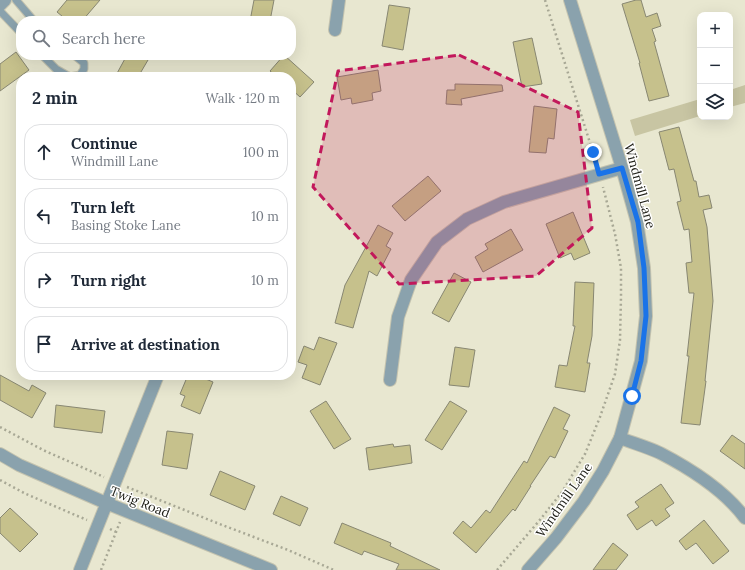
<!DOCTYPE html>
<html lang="en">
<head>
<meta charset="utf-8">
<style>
  :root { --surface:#fff; --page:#f2f2f3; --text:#1f2937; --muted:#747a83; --line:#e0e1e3 }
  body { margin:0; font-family:Lora,serif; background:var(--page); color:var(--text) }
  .controls { position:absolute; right:12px; top:12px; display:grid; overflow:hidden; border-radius:8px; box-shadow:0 4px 16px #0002 }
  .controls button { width:36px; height:36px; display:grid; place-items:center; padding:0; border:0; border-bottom:1px solid var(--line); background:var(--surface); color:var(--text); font:20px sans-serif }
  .stop { position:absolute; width:12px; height:12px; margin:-9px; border:3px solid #1a73e8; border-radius:50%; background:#fff }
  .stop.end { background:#1a73e8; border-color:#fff; box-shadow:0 1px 4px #0008 }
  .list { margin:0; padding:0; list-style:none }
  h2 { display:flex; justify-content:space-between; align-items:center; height:52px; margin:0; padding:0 16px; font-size:17px }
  h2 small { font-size:13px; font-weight:400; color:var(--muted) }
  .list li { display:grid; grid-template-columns:26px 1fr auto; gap:12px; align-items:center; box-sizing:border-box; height:56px; margin:0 8px 8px; padding:0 8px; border:1px solid var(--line); border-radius:16px }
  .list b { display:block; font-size:15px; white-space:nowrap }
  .list p { margin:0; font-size:13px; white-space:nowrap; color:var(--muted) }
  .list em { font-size:13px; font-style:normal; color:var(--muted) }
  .icon { flex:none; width:22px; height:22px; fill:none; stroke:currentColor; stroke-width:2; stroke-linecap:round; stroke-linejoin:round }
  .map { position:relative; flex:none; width:745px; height:570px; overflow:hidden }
  .search { position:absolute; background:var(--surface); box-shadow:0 4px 16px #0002; left:16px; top:16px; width:280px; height:44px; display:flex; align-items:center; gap:10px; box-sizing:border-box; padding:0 14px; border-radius:16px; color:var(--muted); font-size:15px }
  .panel { position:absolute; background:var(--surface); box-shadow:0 4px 16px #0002; left:16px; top:72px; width:280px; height:308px; border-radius:16px }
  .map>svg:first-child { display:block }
  .green { fill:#c8c5a3 }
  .building { fill:#c6c18c; stroke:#888772 }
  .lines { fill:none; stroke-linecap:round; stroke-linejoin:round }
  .lane-casing { stroke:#c4c3af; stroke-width:9 }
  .street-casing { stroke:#c4c3af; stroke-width:14 }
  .path { stroke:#a8a895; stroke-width:2.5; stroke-dasharray:2 3; stroke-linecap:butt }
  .lane { stroke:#8aa2ad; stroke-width:7 }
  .street { stroke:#8aa2ad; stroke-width:12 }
  .route { stroke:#1a73e8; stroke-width:5 }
  .marked { fill:#c2185b; fill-opacity:0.2; stroke:#c2185b; stroke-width:3; stroke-dasharray:8 5; stroke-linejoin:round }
  .labels { text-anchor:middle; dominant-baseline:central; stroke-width:3; stroke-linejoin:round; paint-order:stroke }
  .street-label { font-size:13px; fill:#212119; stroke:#fff }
</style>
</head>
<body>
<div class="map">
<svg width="745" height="570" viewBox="0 0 745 570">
  <rect width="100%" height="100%" fill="#e8e7d0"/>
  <!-- green -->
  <g class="green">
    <path d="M745 85V103L730 107V90Z"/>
    <path d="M700 99V116L635 136 630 120Z"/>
  </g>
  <!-- building -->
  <g class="building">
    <path d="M67 0H100L82 21H68L57 12Z"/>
    <path d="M254 0H274L270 21H250Z"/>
    <path d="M636 0H641L646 17 657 13 661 26 652 29 656 41 654 42 669 96 649 101 639 63H640L622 4Z"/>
    <path d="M389 5 410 8 403 50 382 46Z"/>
    <path d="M532 38 542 84 522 87 513 42Z"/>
    <path d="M16 52 29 70 0 91V64Z"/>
    <path d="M127 55H138L148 60 138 77H115Z"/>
    <path d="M284 55 314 82 300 97 291 89V77H277L270 71Z"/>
    <path d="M378 70 381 91 372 93 373 100 352 104 351 98 341 100 337 77Z"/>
    <path d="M455 84 502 85 503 91 461 99 462 105 446 104 447 90H455Z"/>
    <path d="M534 106 557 109 554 139 548 138 546 153 529 152Z"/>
    <path d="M679 127 694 181H696L699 197 709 195 712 208 703 210 707 227 713 301 705 381H706L700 425 681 423 689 356H687L694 293H689L686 263 692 262 689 229 684 230 677 202 681 201 674 169 669 170 659 132Z"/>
    <path d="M428 176 441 191 405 221 392 206Z"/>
    <path d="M573 212 590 253 574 260 571 253 560 258 546 224Z"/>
    <path d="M378 225 393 233 386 246 391 249 377 276 369 271 353 328 335 323 345 285Z"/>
    <path d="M511 229 523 250 483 272 475 257 488 249 485 244Z"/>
    <path d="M454 273 471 282 449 322 432 313Z"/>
    <path d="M575 282 594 283 592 336 587 363H590L585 392 555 387 559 365 567 366 575 326H573Z"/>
    <path d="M319 337 337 343 320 385 302 378 307 365 298 362 304 346 314 350Z"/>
    <path d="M455 347 475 350 469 387 449 385Z"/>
    <path d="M0 375 29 391 32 385 46 393 32 418 0 400Z"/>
    <path d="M188 375H196L213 382 200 414 181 406 185 396 180 394Z"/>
    <path d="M326 401 351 439 334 449 310 411Z"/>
    <path d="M450 401 467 411 442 450 425 440Z"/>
    <path d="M56 405 105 411 102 433 54 427Z"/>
    <path d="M554 407 570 415 563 429 568 431 555 458 550 456 530 486H531L515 511 513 509 476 553 453 533 463 521 471 528 486 510 490 513 524 461 527 463Z"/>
    <path d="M167 431 193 434 187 469 162 465Z"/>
    <path d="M732 435 745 444V469L720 451Z"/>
    <path d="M393 444 394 447 410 445 412 463 369 470 366 448Z"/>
    <path d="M220 471 255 486 245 510 210 495Z"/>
    <path d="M661 484 674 503 665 509 670 516 656 526 652 520 637 530 627 515 639 507 635 502Z"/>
    <path d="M281 496 308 508 300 526 273 514Z"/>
    <path d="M10 508 38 534 20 552 0 533V518Z"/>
    <path d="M704 520 729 551 713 564 696 543 686 550 679 541Z"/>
    <path d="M342 523 391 543 390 546 440 570H396L399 564 364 551 362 555 334 543Z"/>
    <path d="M613 543 628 555 616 570H593Z"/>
  </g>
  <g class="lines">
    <defs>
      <g id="lane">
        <path d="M16 0 34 21"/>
        <path d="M0 11 21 33"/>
        <path d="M42 55 56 69 70 77 80 75 84 69V63L74 55"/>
      </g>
      <g id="street">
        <path d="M0 5 5 0"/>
        <path d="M335 30 339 0"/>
        <path d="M390 380 398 317 411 280 437 242 467 219 504 202 622 168"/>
        <path d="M620 438C633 443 647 447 660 453 689 468 725 491 745 518"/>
        <path d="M0 454 19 465 106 503 271 570"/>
        <path d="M80 570 158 375"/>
        <path d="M528 570 556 538 584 501 603 471 620 438 641 361 646 316 644 268 637 222 622 168 570 0"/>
      </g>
    </defs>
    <!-- lane casing -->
    <use href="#lane" class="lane-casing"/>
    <!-- street casing -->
    <use href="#street" class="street-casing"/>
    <!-- path -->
    <g class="path">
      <path d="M545 0 596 162"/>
      <path d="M0 427 43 450 104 477"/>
      <path d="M0 480 26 494 87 520"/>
      <path d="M127 487 217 523 288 550 334 570"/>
      <path d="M130 499 134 490"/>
      <path d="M110 529 116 532"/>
      <path d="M101 570 120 522"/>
      <path d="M497 570 539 521 562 492 585 454 600 417 615 374 620 340 621 297V268L615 234 603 187"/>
    </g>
    <!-- lane -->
    <use href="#lane" class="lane"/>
    <!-- street -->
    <use href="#street" class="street"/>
  </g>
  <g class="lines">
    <!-- route -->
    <path class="route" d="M593 152 599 174 622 168 638 222 644 268 646 316 641 361 632 396"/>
  </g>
  <!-- marked area -->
  <path class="marked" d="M459 55 578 112 592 228 536 276 399 284 313 187 338 71Z"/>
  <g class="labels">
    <!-- street labels -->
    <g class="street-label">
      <text transform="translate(640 186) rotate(75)">Windmill Lane</text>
      <text transform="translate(564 500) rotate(-55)">Windmill Lane</text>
      <text transform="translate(140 502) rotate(22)">Twig Road</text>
    </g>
  </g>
</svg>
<div class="controls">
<button>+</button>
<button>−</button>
<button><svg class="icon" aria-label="layers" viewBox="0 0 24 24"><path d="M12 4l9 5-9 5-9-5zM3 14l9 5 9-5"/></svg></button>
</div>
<div class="stop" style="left:632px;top:396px"></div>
<div class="stop end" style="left:593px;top:152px"></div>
<div class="search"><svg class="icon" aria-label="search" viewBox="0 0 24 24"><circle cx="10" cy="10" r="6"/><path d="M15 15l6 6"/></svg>Search here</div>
<section class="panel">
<h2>2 min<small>Walk · 120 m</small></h2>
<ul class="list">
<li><svg class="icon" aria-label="ahead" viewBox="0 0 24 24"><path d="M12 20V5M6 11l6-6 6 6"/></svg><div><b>Continue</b><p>Windmill Lane</p></div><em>100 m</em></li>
<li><svg class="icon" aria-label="left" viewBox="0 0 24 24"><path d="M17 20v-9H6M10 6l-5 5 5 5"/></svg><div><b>Turn left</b><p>Basing Stoke Lane</p></div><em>10 m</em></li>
<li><svg class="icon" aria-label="right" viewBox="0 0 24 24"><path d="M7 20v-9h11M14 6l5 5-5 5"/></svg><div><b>Turn right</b></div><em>10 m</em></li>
<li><svg class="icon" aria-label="arrive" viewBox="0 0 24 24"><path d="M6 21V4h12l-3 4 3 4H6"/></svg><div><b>Arrive at destination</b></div></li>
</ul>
</section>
</div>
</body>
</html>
